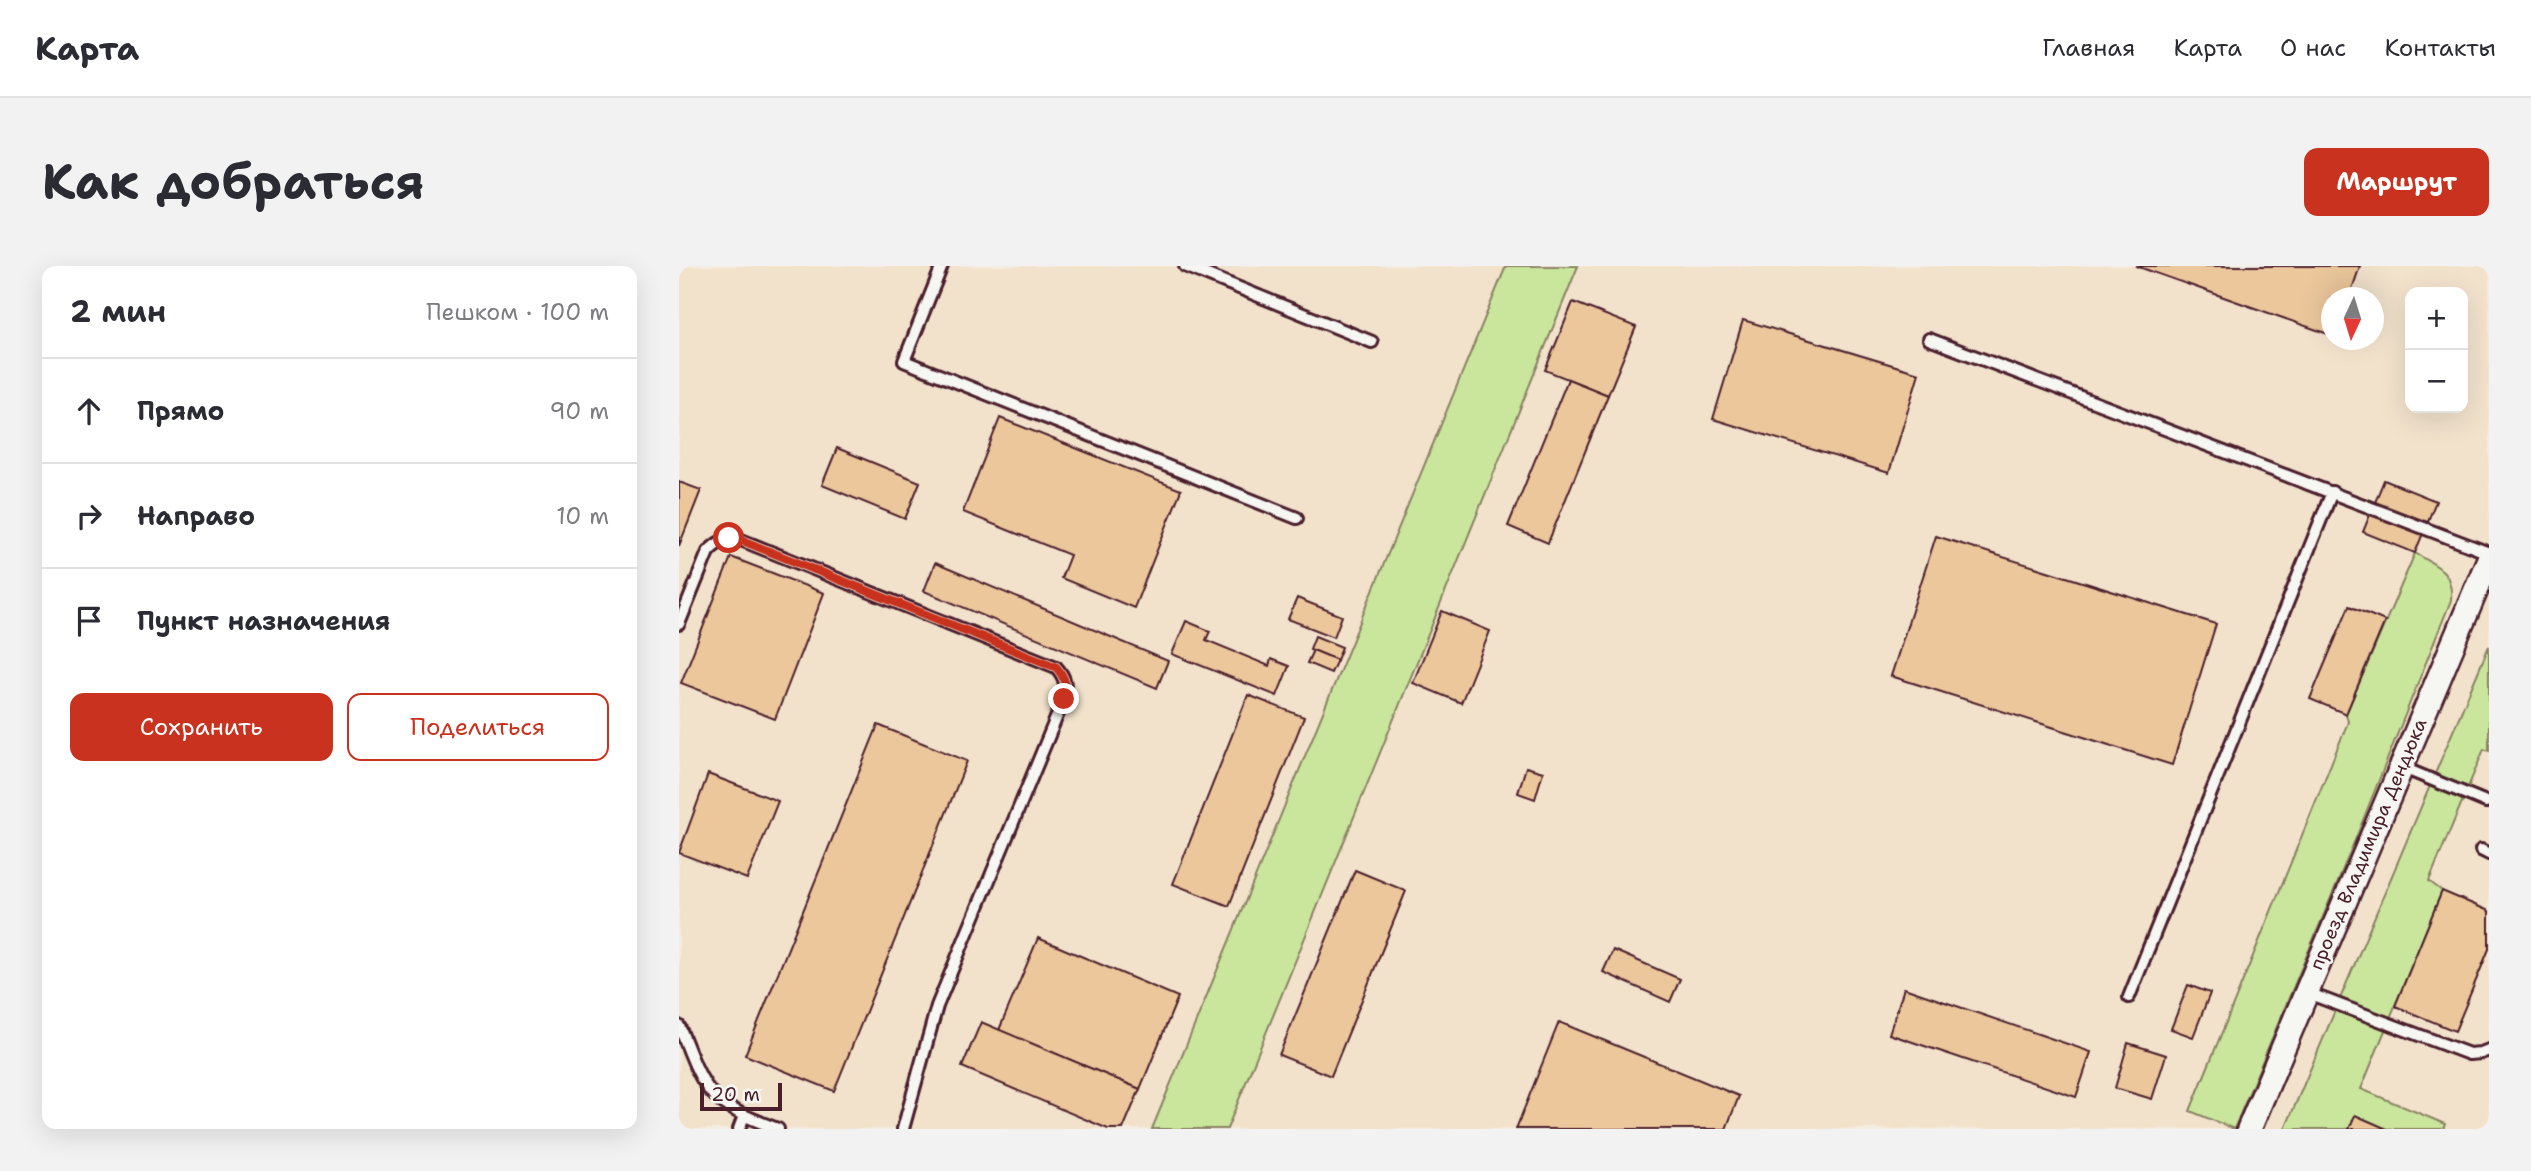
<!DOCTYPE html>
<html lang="ru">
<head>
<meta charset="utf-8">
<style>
  :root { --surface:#fff; --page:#f2f2f3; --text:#2b2b33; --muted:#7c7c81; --line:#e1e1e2; --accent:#c8321e }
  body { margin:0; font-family:"Shantell Sans",sans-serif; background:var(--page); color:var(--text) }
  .controls { position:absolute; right:21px; top:21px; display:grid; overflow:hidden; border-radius:14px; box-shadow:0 7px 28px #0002 }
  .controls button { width:63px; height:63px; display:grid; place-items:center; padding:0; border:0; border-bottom:2px solid var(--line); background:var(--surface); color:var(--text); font:35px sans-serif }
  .compass { position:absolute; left:1642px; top:21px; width:63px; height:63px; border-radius:50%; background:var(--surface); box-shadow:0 7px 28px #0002; rotate:184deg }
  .scale { position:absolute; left:21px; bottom:18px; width:82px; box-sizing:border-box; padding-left:7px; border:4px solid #4a1f2b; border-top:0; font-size:19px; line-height:24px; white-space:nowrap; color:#4a1f2b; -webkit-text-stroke:5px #f6f6f2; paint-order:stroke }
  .stop { position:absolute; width:21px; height:21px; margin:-16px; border:5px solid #c8321e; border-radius:50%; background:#fff }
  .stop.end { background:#c8321e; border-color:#fff; box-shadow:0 2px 7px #0008 }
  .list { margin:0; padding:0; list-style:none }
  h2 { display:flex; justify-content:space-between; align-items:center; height:91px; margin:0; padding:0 28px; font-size:30px }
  h2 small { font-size:23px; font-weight:400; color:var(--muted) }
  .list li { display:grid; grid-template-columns:46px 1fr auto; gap:21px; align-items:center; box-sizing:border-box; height:105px; padding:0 28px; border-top:2px solid var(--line) }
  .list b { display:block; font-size:26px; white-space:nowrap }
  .list em { font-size:23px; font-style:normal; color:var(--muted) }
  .actions { display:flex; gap:14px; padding:21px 28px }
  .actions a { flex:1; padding:16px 0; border:2px solid var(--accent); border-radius:14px; text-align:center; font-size:24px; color:var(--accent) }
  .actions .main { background:var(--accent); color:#fff }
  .icon { flex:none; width:38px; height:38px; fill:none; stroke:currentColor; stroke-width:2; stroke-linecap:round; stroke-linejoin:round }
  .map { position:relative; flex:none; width:1810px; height:863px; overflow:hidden; border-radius:14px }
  header { display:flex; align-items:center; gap:42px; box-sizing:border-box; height:98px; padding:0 35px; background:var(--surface); border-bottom:2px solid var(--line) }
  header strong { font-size:33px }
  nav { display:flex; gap:38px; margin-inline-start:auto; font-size:24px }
  .intro { display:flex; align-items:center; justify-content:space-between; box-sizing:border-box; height:168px; padding:0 42px }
  h1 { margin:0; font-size:49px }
  .button { padding:18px 32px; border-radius:14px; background:var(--accent); color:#fff; font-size:24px; font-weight:700 }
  main { display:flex; gap:42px; padding:0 42px }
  aside { flex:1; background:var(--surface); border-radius:14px; box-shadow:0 7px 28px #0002 }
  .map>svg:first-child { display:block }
  .built { fill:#f2e2cc; fill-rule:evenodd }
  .green { fill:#cae69d; stroke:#8a8264; stroke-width:2 }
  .building { fill:#ecc79c; stroke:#4a1f2b; stroke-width:2 }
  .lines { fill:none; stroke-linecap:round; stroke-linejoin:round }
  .lane-casing { stroke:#4a1f2b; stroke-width:16 }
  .street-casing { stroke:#4a1f2b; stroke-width:28 }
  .lane { stroke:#f6f6f2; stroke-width:10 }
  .street { stroke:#f6f6f2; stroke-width:23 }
  .route { stroke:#c8321e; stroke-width:9 }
  .labels { text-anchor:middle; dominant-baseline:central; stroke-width:5; stroke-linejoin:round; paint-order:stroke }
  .street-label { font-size:19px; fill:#4a1f2b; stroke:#f6f6f2 }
</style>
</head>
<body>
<header>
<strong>Карта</strong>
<nav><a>Главная</a><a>Карта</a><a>О нас</a><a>Контакты</a></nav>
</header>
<div class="intro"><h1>Как добраться</h1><a class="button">Маршрут</a></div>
<main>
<aside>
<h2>2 мин<small>Пешком · 100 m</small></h2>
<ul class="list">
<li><svg class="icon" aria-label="ahead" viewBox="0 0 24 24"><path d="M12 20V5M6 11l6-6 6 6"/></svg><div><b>Прямо</b></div><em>90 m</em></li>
<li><svg class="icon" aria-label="right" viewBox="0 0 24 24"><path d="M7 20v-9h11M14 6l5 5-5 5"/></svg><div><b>Направо</b></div><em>10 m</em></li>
<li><svg class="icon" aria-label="arrive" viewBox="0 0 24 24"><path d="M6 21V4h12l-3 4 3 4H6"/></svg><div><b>Пункт назначения</b></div></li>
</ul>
<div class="actions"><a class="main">Сохранить</a><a>Поделиться</a></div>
</aside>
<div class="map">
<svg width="1810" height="863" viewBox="0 0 1810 863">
  <rect width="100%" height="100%" fill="#f4ede1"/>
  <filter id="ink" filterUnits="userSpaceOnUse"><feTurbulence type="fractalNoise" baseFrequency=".0143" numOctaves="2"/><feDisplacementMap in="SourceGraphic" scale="14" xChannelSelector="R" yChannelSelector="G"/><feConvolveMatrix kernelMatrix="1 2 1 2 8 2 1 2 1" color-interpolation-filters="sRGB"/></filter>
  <g filter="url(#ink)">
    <!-- built -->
    <path class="built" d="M0 0H1810V863H0ZM1731 26H1784V142H1731ZM1652 32H1694V74H1652Z"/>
    <!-- green -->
    <g class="green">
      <path d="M827 0H899L548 863H473Z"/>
      <path d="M1736 287C1759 301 1774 304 1772 334L1676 574 1555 863 1511 845 1669 456 1667 448Z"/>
      <path d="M1810 380V485L1805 483 1750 615 1763 625 1682 823 1766 858 1764 863H1606Z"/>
    </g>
    <!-- building -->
    <g class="building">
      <path d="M1457 0H1681L1670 32H1652V69Z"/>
      <path d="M894 36 957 61 929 129 866 104Z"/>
      <path d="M1064 54 1240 107 1210 207 1034 153Z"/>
      <path d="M889 113 929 129 869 277 829 260Z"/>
      <path d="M321 152 502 224 455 342 382 312 391 289 284 246Z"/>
      <path d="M158 182 241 216 226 253 143 219Z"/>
      <path d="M1705 214 1757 235 1736 287 1684 266Z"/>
      <path d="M0 216 22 224 0 280Z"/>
      <path d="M1257 270 1537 358 1493 499 1212 410Z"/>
      <path d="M52 291 145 327 96 453 2 417Z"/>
      <path d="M256 297 489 395 478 422 245 325Z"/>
      <path d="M618 332 663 350 655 371 609 353Z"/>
      <path d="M1670 340 1706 355 1667 448 1631 433Z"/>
      <path d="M763 345 811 365 782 437 734 417Z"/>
      <path d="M507 355 531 365 527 374 590 400 592 393 610 400 598 430 493 388Z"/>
      <path d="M636 370 663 381 658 394 631 383Z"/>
      <path d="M634 384 658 394 652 407 628 397Z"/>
      <path d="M569 429 625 451 550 640 494 618Z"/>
      <path d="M199 459 288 495 155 825 66 789Z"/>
      <path d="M847 501 864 506 856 533 839 527Z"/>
      <path d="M29 508 99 535 68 613 0 587Z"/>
      <path d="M676 604 727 625 652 810 600 789Z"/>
      <path d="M1763 625 1810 645V683L1776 765 1716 740Z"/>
      <path d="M359 672 499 731 461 823 320 764Z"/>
      <path d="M934 684 1001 713 991 736 924 706Z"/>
      <path d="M1509 719 1531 727 1514 771 1492 763Z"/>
      <path d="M1225 722 1412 786 1397 831 1210 768Z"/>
      <path d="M302 756 461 823 444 863H429L283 801Z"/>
      <path d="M880 756 1060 830 1047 863H837Z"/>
      <path d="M1449 777 1487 789 1473 833 1436 822Z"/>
      <path d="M1676 849 1708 863H1670Z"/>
    </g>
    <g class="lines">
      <defs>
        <g id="lane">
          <path d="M263 0 225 95 618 252"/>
          <path d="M506 0 693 76"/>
          <path d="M1250 73 1810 287"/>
          <path d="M0 358 29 286C39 275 47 272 62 274L377 401C387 412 387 419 385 433L258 740 224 863"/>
          <path d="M1722 501 1807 536"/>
          <path d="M1802 584 1810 588"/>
          <path d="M1626 726 1790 788 1802 787 1810 784"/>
          <path d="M1450 731 1653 226"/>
          <path d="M0 760C9 780 17 808 31 825 49 845 75 854 99 863"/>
          <path d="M60 863 65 850"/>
        </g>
        <path id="street" d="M1570 863 1810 293"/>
      </defs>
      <!-- lane casing -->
      <use href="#lane" class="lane-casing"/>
      <!-- street casing -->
      <use href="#street" class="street-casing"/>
      <!-- lane -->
      <use href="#lane" class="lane"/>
      <!-- street -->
      <use href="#street" class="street"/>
    </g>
  </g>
  <g class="lines" filter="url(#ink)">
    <!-- route -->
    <path class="route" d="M50 272 62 274 377 401C387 412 387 419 385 433"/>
  </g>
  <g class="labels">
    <!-- street labels -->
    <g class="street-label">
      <text transform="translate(1689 578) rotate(-67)">проезд Владимира Дендюка</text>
    </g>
  </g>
</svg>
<div class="controls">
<button>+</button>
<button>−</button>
</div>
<svg class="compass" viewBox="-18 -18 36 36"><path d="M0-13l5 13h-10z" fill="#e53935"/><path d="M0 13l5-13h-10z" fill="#7c7c81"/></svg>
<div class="scale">20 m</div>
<div class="stop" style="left:50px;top:272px"></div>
<div class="stop end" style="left:385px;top:433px"></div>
</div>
</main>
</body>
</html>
